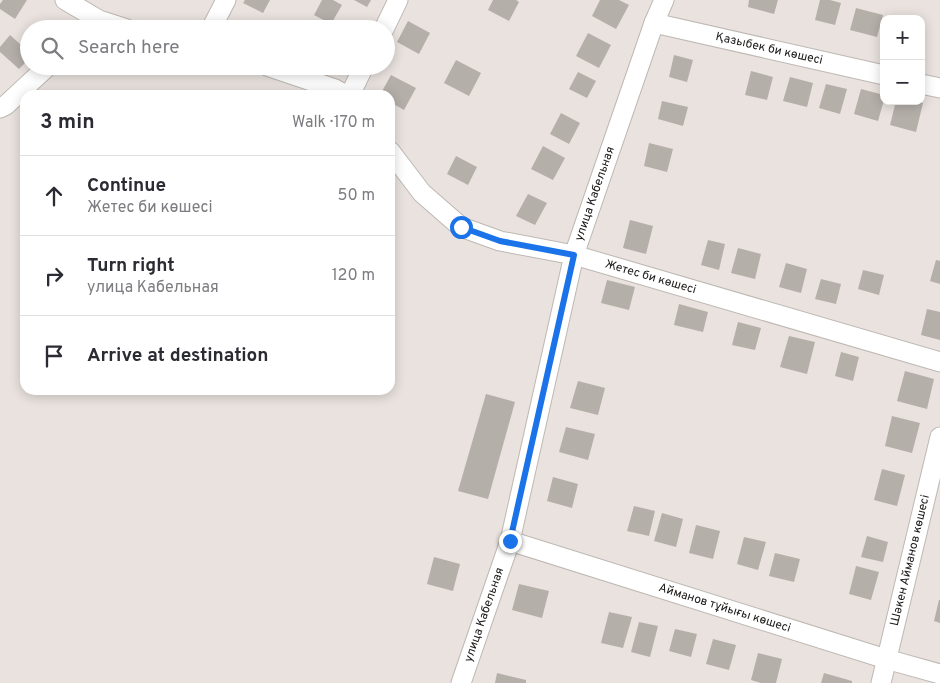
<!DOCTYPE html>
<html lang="en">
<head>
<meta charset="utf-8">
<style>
  :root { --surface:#fff; --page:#f2f2f3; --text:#2b2b33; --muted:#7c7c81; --line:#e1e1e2 }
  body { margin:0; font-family:Overpass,sans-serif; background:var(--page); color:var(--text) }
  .controls { position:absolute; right:15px; top:15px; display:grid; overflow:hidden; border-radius:10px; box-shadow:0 2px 12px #0003 }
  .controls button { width:45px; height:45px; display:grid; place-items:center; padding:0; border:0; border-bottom:1px solid var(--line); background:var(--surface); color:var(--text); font:25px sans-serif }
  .stop { position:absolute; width:15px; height:15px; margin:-11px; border:4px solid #1a73e8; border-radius:50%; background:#fff }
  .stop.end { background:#1a73e8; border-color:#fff; box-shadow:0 1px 5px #0008 }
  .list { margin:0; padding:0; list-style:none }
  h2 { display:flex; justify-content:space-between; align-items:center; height:65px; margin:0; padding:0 20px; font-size:21px }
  h2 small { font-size:16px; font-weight:400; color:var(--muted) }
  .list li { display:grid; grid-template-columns:32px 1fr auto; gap:15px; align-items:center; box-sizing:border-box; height:80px; padding:0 20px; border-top:1px solid var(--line) }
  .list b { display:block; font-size:19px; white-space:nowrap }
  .list p { margin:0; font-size:16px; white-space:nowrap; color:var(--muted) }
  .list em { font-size:16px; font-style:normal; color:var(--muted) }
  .icon { flex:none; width:28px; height:28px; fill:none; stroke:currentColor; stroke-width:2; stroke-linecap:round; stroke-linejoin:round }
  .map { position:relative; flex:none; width:940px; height:683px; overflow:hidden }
  .search { position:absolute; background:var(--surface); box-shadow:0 2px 12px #0003; left:20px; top:20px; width:375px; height:55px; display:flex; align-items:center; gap:12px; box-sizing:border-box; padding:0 18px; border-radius:28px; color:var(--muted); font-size:19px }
  .panel { position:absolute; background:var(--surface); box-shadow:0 2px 12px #0003; left:20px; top:90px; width:375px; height:305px; border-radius:15px }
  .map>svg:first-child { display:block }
  .building { fill:#b5afaa }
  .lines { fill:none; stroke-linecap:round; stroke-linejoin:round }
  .minor-casing { stroke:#beb8b3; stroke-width:21 }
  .minor { stroke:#fff; stroke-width:19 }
  .route { stroke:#1a73e8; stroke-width:6 }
  .labels { text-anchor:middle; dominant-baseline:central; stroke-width:5; stroke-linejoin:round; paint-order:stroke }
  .street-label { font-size:12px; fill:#1b1917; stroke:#fff }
</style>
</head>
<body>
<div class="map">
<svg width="940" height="683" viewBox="0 0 940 683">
  <rect width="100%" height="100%" fill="#e9e2de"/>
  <!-- building -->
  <g class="building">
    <path d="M3 0H27L15 19 0 9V4Z"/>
    <path d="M245 0H270L263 13 243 3Z"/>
    <path d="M322 0H333L342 5 331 24 314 15Z"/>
    <path d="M354 0H371L367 7Z"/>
    <path d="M493 0H516L519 2 509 21 488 10Z"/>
    <path d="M600 0H619L629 5 616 29 592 16Z"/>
    <path d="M749 0H778L774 14 748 7Z"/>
    <path d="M820 0H830L841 3 835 25 815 20Z"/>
    <path d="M856 8 883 15 877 37 850 30Z"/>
    <path d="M408 21 430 33 419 54 397 42Z"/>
    <path d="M588 33 611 45 599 68 576 56Z"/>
    <path d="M10 35 29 52V59L19 69 0 52V47Z"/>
    <path d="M674 55 693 60 687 82 669 77Z"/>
    <path d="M456 60 481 73 469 96 444 83Z"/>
    <path d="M751 71 773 77 767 100 745 95Z"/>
    <path d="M578 72 596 81 587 98 569 89Z"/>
    <path d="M391 75 416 88 404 110 390 102V95H380Z"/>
    <path d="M790 77 813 83 807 107 783 101Z"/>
    <path d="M826 84 847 89 840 114 819 108Z"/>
    <path d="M861 89 884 95V100L878 121 854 114Z"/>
    <path d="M662 101 688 107 683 126 658 119Z"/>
    <path d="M896 101H917L923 103 916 132 890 125Z"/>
    <path d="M561 113 580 123 569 144 550 134Z"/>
    <path d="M649 143 673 149 667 172 644 166Z"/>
    <path d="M543 146 565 158 553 180 531 169Z"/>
    <path d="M456 156 477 167 468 185 447 174Z"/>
    <path d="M528 194 547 203 535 225 516 216Z"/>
    <path d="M630 220 653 226 646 254 623 248Z"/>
    <path d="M708 240 725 244 719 270 701 265Z"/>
    <path d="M738 248 761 254 755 279 731 273Z"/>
    <path d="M936 260 940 261V284L930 281Z"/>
    <path d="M786 263 807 269 801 293 779 287Z"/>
    <path d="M863 270 884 275 879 295 858 289Z"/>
    <path d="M821 279 841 284 836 304 815 299Z"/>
    <path d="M607 280 635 287 629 310 601 303Z"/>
    <path d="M679 304 708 312 703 332 674 325Z"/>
    <path d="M927 309 940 312V340L921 335Z"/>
    <path d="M738 322 761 328 755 350 732 345Z"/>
    <path d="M789 336 815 342 807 374 780 367Z"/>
    <path d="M841 352 859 357 853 381 835 376Z"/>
    <path d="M905 371 934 379 927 409 897 401Z"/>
    <path d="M578 381 605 388 598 415 570 408Z"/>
    <path d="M486 394 515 402 488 499 458 491Z"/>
    <path d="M892 416 920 423 912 453 885 446Z"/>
    <path d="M566 427 595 434 588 460 559 452Z"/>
    <path d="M882 469 905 475 897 506 874 500Z"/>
    <path d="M553 477 578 484 572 508 547 501Z"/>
    <path d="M634 506 655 511 649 536 627 531Z"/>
    <path d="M662 513 683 519 676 547 654 541Z"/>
    <path d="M696 525 720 531 713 559 689 553Z"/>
    <path d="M867 536 888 542 883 562 861 557Z"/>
    <path d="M744 537 766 542 758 570 737 564Z"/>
    <path d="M775 553 800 559 794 582 769 576Z"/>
    <path d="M434 557 460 564 453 591 427 584Z"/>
    <path d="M856 566 879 572 871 600 849 594Z"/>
    <path d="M519 584 549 591 542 618 512 610Z"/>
    <path d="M939 600H940V623L934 621Z"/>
    <path d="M609 612 632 617 623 648 601 643Z"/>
    <path d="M639 622 658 626 650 657 631 652Z"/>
    <path d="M675 629 697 634 691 657 669 651Z"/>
    <path d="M713 639 736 645 729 670 706 664Z"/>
    <path d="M758 653 782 659 776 683H761L751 680Z"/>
    <path d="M497 673 526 680V683H495Z"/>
    <path d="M824 673 852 681V683H821Z"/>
  </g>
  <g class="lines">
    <defs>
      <g id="minor">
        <path d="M65 0 99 20 127 29"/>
        <path id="s1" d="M654 23 884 75"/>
        <path d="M211 29 226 0"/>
        <path d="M384 29 398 0"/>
        <path d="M267 66 335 89 346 95"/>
        <path d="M921 84 940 88"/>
        <path d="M350 95 364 66"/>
        <path d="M0 108 6 105 48 66"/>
        <path id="s2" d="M390 151 422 193 461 227 500 241 574 255 940 362"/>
        <path id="s3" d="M510 541 886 659 940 674"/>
        <path id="s4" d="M461 683 510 541 574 255 654 23 664 0"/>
        <path id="s5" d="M881 683 940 437"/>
      </g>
    </defs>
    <!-- minor casing -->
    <use href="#minor" class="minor-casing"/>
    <!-- minor -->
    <use href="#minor" class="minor"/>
  </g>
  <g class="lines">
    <!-- route -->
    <path class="route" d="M461 227 500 241 574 255 510 541"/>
  </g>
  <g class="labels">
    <!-- street labels -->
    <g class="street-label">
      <text stroke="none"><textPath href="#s1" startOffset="118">Қазыбек би көшесі</textPath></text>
      <text stroke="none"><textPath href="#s4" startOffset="508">улица Кабельная</textPath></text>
      <text stroke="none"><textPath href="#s2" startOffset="301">Жетес би көшесі</textPath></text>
      <text stroke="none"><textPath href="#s5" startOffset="126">Шәкен Айманов көшесі</textPath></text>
      <text stroke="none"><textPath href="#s3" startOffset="225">Айманов тұйығы көшесі</textPath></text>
      <text stroke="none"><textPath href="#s4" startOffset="72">улица Кабельная</textPath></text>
    </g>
  </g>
</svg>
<div class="controls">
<button>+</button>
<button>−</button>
</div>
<div class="stop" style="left:461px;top:227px"></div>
<div class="stop end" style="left:510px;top:541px"></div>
<div class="search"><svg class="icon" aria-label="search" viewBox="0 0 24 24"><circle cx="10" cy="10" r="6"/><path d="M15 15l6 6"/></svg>Search here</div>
<section class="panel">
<h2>3 min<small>Walk · 170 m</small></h2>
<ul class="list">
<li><svg class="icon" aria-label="ahead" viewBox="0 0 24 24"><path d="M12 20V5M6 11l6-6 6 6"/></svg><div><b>Continue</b><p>Жетес би көшесі</p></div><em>50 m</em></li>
<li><svg class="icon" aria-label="right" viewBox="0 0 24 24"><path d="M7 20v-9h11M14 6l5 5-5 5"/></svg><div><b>Turn right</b><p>улица Кабельная</p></div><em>120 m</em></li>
<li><svg class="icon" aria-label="arrive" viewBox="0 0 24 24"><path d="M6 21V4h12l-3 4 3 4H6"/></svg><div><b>Arrive at destination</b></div></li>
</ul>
</section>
</div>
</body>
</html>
